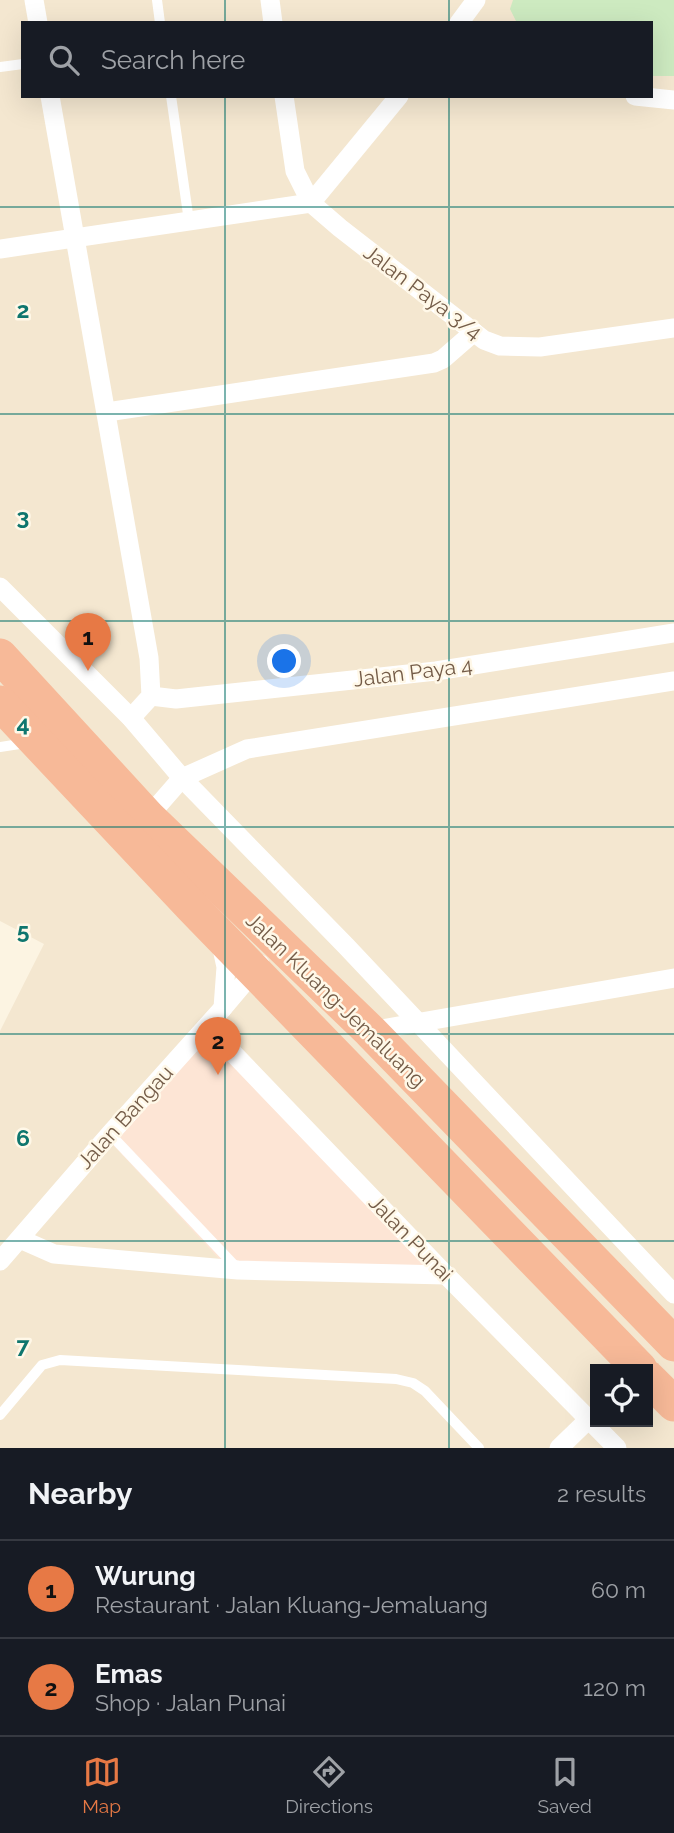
<!DOCTYPE html>
<html lang="en">
<head>
<meta charset="utf-8">
<style>
  :root { --surface:#171b24; --page:#20242c; --text:#f1f3f6; --muted:#9ea1a6; --line:#363941; --accent:#e77945 }
  body { margin:0; font-family:Raleway,sans-serif; background:var(--page); color:var(--text) }
  .controls { position:absolute; right:21px; bottom:21px; display:grid; overflow:hidden; border-radius:0px; box-shadow:0 7px 28px #0002 }
  .controls button { width:63px; height:63px; display:grid; place-items:center; padding:0; border:0; border-bottom:2px solid var(--line); background:var(--surface); color:var(--text); font:35px sans-serif }
  .you { position:absolute; left:285px; top:662px; width:24px; height:24px; margin:-18px; border:5px solid #fff; border-radius:50%; background:#1a73e8; box-shadow:0 0 0 10px #1a73e833 }
  .badge { display:grid; place-items:center; width:46px; height:46px; border-radius:50%; background:var(--accent); color:#111; font-size:23px; font-weight:700 }
  .pin { position:absolute; translate:-50% -58px; filter:drop-shadow(0 2px 4px #0008) }
  .pin::after { content:''; position:absolute; top:37px; width:24px; height:21px; background:inherit; clip-path:polygon(0 0,100% 0,50% 100%) }
  .list { margin:0; padding:0; list-style:none }
  h2 { display:flex; justify-content:space-between; align-items:center; height:91px; margin:0; padding:0 28px; font-size:30px }
  h2 small { font-size:23px; font-weight:400; color:var(--muted) }
  .list li { display:grid; grid-template-columns:46px 1fr auto; gap:21px; align-items:center; box-sizing:border-box; height:98px; padding:0 28px; border-top:2px solid var(--line) }
  .list b { display:block; font-size:26px; white-space:nowrap }
  .list p { margin:0; font-size:23px; white-space:nowrap; color:var(--muted) }
  .list em { font-size:23px; font-style:normal; color:var(--muted) }
  .icon { flex:none; width:38px; height:38px; fill:none; stroke:currentColor; stroke-width:2; stroke-linecap:round; stroke-linejoin:round }
  .map { position:relative; flex:none; width:674px; height:1448px; overflow:hidden }
  .search { position:absolute; background:var(--surface); box-shadow:0 7px 28px #0002; left:21px; right:21px; top:21px; height:77px; display:flex; align-items:center; gap:18px; box-sizing:border-box; padding:0 24px; border-radius:0px; color:var(--muted); font-size:26px }
  .sheet { height:287px; background:var(--surface) }
  nav { display:flex; justify-content:space-around; align-items:center; box-sizing:border-box; height:98px; border-top:2px solid var(--line); background:var(--surface); font-size:19px; color:var(--muted) }
  nav a { display:grid; justify-items:center; gap:4px }
  nav .on { color:var(--accent) }
  .map>svg:first-child { display:block }
  .residential { fill:#f4e7d0; fill-rule:evenodd }
  .commercial { fill:#fde5d5 }
  .pitch { fill:#cdeac0 }
  .lines { fill:none; stroke-linecap:round; stroke-linejoin:round }
  .lane { stroke:#fff; stroke-width:10 }
  .street { stroke:#fff; stroke-width:19 }
  .highway { stroke:#f7b998; stroke-width:35 }
  .grid { fill:none; stroke:#0f766e; stroke-width:2; stroke-opacity:0.55 }
  .labels { text-anchor:middle; dominant-baseline:central; stroke-width:5; stroke-linejoin:round; paint-order:stroke }
  .street-label { font-size:21px; fill:#745c48; stroke:#fff8e8 }
  .grid-label { font-size:23px; text-anchor:middle; font-weight:bold; fill:#0f766e; stroke:#fff8e8; stroke-width:5; stroke-linejoin:round; paint-order:stroke }
</style>
</head>
<body>
<div class="map">
<svg width="674" height="1448" viewBox="0 0 674 1448">
  <rect width="100%" height="100%" fill="#fcf4e2"/>
  <!-- residential -->
  <path class="residential" d="M0 0H674V1448H0V1031L44 944 0 921ZM23 23H651V96H23ZM595 1369H648V1422H595Z"/>
  <!-- commercial -->
  <path class="commercial" d="M206 1016 451 1267 221 1261 100 1131Z"/>
  <!-- pitch -->
  <path class="pitch" d="M513 0H674V76H651V23H517L510 9Z"/>
  <g class="lines">
    <!-- lane -->
    <g class="lane">
      <path d="M157 0 160 23"/>
      <path d="M0 67 23 64"/>
      <path d="M171 96 189 221"/>
      <path d="M0 747 26 743"/>
      <path d="M110 1134 237 1268"/>
      <path d="M0 1415 42 1365 60 1360 396 1379 413 1383 425 1391 479 1448"/>
    </g>
    <!-- street -->
    <g class="street">
      <path d="M34 0 38 23"/>
      <path d="M270 0 273 23"/>
      <path d="M459 23 476 0"/>
      <path d="M50 96 149 658 151 696 131 718"/>
      <path d="M284 96 295 171 311 203 340 228 484 340 500 346 540 347 674 328"/>
      <path d="M635 96 674 100"/>
      <path d="M311 203 399 96"/>
      <path d="M0 249 311 203"/>
      <path d="M107 412 434 363 443 359 474 332"/>
      <path d="M0 587 131 718 182 778 346 946 674 1294"/>
      <path d="M151 696 176 699 436 671 674 633"/>
      <path d="M148 817 182 778 247 749 674 681"/>
      <path d="M221 944 226 967 223 1008"/>
      <path d="M207 1026 446 1275 617 1448"/>
      <path d="M370 1031 674 978"/>
      <path d="M20 1239 54 1254 238 1270 446 1275"/>
      <path d="M0 1261 110 1134 223 1008 260 964"/>
      <path d="M559 1448 589 1419"/>
    </g>
    <!-- highway -->
    <g class="highway">
      <path d="M0 656 148 817 370 1031 674 1344"/>
      <path d="M0 703 193 908 640 1369"/>
      <path d="M648 1378 674 1404"/>
    </g>
  </g>
  <!-- grid -->
  <path class="grid" d="M225 0V23M449 0V23M225 96V1448M449 96V1448M0 207H674M0 414H674M0 621H674M0 827H674M0 1034H674M0 1241H674"/>
  <g class="labels">
    <!-- street labels -->
    <g class="street-label">
      <text transform="translate(423 292) rotate(37)">Jalan Paya 3/4</text>
      <text transform="translate(413 672) rotate(-7)">Jalan Paya 4</text>
      <text transform="translate(336 1000) rotate(44)">Jalan Kluang-Jemaluang</text>
      <text transform="translate(125 1117) rotate(-48)">Jalan Bangau</text>
      <text transform="translate(411 1238) rotate(46)">Jalan Punai</text>
    </g>
  </g>
  <g class="grid-label">
    <text x="23" y="318">2</text>
    <text x="23" y="525">3</text>
    <text x="23" y="732">4</text>
    <text x="23" y="939">5</text>
    <text x="23" y="1146">6</text>
    <text x="23" y="1353">7</text>
  </g>
</svg>
<div class="controls">
<button><svg class="icon" aria-label="locate" viewBox="0 0 24 24"><circle cx="12" cy="12" r="6"/><path d="M12 2v4M12 18v4M2 12h4M18 12h4"/></svg></button>
</div>
<div class="you"></div>
<div class="pin badge" style="left:88px;top:671px">1</div>
<div class="pin badge" style="left:218px;top:1075px">2</div>
<div class="search"><svg class="icon" aria-label="search" viewBox="0 0 24 24"><circle cx="10" cy="10" r="6"/><path d="M15 15l6 6"/></svg>Search here</div>
</div>
<section class="sheet">
<h2>Nearby<small>2 results</small></h2>
<ul class="list">
<li><span class="badge">1</span><div><b>Wurung</b><p>Restaurant · Jalan Kluang-Jemaluang</p></div><em>60 m</em></li>
<li><span class="badge">2</span><div><b>Emas</b><p>Shop · Jalan Punai</p></div><em>120 m</em></li>
</ul>
</section>
<nav>
<a class="on"><svg class="icon" aria-label="map" viewBox="0 0 24 24"><path d="M3 6l6-2 6 2 6-2v14l-6 2-6-2-6 2zM9 4v14M15 6v14"/></svg>Map</a>
<a><svg class="icon" aria-label="directions" viewBox="0 0 24 24"><path d="M12 3l9 9-9 9-9-9zM9 14v-3h6M13 9l2 2-2 2"/></svg>Directions</a>
<a><svg class="icon" aria-label="saved" viewBox="0 0 24 24"><path d="M7 4h10v16l-5-4-5 4z"/></svg>Saved</a>
</nav>
</body>
</html>
